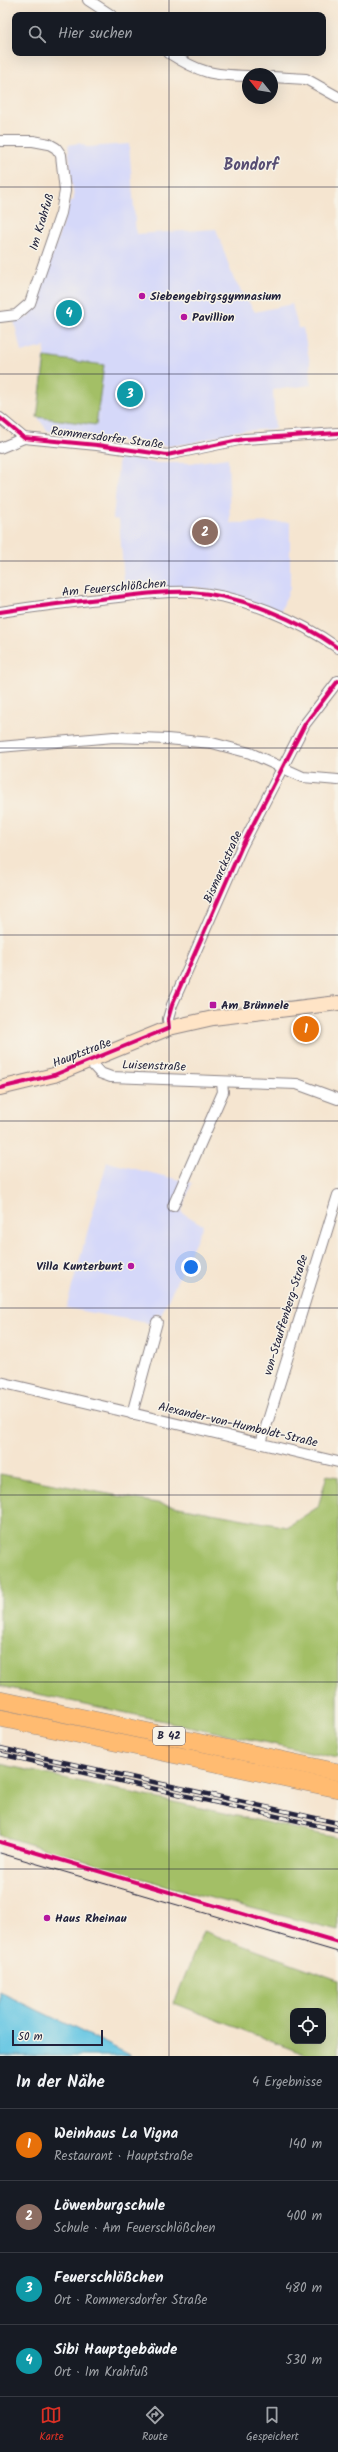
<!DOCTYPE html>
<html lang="de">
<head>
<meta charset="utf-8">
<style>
  :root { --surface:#171b24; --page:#242831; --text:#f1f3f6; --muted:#9ea1a6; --line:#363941; --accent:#d93025 }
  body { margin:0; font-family:Kalam,sans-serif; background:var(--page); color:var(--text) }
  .controls { position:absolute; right:12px; bottom:12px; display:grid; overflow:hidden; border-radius:8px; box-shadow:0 4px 16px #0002 }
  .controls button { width:36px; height:36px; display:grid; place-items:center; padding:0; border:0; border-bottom:1px solid var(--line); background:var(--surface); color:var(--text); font:20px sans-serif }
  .compass { position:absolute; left:242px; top:68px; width:36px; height:36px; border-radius:50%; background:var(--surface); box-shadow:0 4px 16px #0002; rotate:300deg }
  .scale { position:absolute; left:12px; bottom:10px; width:91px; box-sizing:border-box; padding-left:4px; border:2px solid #22223b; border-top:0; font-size:11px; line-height:14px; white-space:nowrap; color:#22223b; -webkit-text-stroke:3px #f7f3e8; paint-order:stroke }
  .you { position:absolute; left:191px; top:1267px; width:14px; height:14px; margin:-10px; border:3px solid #fff; border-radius:50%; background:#1a73e8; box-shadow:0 0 0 6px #1a73e833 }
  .badge { display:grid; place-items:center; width:26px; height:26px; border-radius:50%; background:var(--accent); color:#fff; font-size:13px; font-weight:700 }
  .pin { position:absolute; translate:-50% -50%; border:2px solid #fff; box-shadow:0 1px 4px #0006 }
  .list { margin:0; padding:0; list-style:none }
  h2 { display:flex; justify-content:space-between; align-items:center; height:52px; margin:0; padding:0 16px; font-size:17px }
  h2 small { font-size:13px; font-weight:400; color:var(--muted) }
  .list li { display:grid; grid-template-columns:26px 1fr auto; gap:12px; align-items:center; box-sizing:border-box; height:72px; padding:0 16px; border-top:1px solid var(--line) }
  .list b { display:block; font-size:15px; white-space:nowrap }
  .list p { margin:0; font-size:13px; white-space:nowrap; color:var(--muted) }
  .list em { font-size:13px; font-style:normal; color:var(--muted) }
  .icon { flex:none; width:22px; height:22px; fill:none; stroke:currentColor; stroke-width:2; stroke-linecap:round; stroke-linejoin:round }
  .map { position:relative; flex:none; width:338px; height:2056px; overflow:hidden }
  .search { position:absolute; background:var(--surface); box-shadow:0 4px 16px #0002; left:12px; right:12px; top:12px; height:44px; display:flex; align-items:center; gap:10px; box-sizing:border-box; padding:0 14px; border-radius:8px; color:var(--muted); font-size:15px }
  .sheet { height:340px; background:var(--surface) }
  nav { display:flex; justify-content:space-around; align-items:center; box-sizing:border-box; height:56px; border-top:1px solid var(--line); background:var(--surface); font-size:11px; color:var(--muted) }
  nav a { display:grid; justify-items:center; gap:2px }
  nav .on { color:var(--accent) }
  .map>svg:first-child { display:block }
  .built { fill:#d5d8f9 }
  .green { fill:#a3bf66; stroke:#627050; fill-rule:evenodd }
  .water { fill:#65c6e3; stroke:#44748f }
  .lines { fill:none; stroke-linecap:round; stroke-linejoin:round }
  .minor-casing { stroke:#8c8486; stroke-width:12 }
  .secondary-casing { stroke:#8c8486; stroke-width:16 }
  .trunk-casing { stroke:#8c8486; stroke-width:18 }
  .minor { stroke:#fff; stroke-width:10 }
  .secondary { stroke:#ffe4c6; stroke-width:14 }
  .trunk { stroke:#ffbb71; stroke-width:17 }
  .tram { stroke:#22223b; stroke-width:1 }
  .rail-casing { stroke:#22223b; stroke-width:4.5 }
  .rail { stroke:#f7f3e8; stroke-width:3; stroke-dasharray:9; stroke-linecap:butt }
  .cycleway-casing { stroke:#f7f3e8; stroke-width:6 }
  .cycleway { stroke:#d6006c; stroke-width:4 }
  .grid { fill:none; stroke:#22223b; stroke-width:1; stroke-opacity:0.55 }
  .poi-dot { fill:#b5179e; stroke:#f7f3e8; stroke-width:1.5 }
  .labels { text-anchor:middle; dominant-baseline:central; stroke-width:3; stroke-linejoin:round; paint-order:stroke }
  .shield { fill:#f7f3e8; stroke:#62616f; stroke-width:1 }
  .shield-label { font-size:11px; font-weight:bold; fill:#22223b }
  .street-label { font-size:12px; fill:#22223b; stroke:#f7f3e8 }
  .poi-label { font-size:12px; font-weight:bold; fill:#22223b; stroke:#f7f3e8; text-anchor:start }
  .district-label { font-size:16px; font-weight:bold; fill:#584e73; stroke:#f7f3e8 }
</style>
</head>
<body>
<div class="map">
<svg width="338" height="2056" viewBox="0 0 338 2056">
  <rect width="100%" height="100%" fill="#f7f3e8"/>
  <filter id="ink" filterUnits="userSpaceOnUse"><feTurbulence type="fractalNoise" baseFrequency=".025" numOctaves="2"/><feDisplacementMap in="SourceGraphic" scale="8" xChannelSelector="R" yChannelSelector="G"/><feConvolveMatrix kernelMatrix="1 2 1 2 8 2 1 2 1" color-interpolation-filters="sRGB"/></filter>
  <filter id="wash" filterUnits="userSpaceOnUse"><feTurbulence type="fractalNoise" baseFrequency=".012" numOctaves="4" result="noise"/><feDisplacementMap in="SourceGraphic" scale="16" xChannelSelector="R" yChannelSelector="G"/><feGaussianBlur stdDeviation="0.9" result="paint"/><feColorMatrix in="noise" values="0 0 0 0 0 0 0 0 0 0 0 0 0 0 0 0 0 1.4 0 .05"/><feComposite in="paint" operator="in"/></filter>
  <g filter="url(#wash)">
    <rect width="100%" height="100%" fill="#f5e5d0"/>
    <!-- built -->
    <g class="built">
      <path d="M79 143 87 147 129 144 136 234 216 229 234 280 255 312 292 304 298 328H303L310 363 311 385 273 390 275 429 237 431 192 443 170 446 150 445 48 431 37 417 45 347 21 352 14 320 29 317V314L35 306 70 201 74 200 68 145Z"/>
      <path d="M119 456 154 463H190L228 458 230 523 290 522V588L280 613 233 596 196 587 125 591 119 520 113 519Z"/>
      <path d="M107 1162 192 1183 181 1212 203 1225 161 1315 157 1313 153 1324 66 1308Z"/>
    </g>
    <!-- green -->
    <g class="green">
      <path d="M45 357 104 365 96 425 37 417Z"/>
      <path d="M0 1474 287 1527 318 1507 327 1475 338 1477V1758L0 1686Z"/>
      <path d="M0 1764 338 1838V1930L180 1890 0 1835Z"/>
      <path d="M203 1931 338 1980V2056H309L174 2003ZM293 2011H323V2041H293Z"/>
    </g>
    <!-- water -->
    <path class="water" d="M0 1992 132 2056H0Z"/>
  </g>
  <g filter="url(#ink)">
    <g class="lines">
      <defs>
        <g id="minor">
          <path d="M88 0 111 15"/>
          <path d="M169 53C200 73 212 75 248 76"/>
          <path d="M272 77 306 79 338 97"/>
          <path d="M0 141H33L49 144 56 148 61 155 65 191 61 213 30 303 16 315 0 317"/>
          <path d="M0 418 24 438 97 445 167 455 244 439 338 433"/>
          <path d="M0 448 24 438"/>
          <path d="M0 612C39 606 79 601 118 597 142 594 167 591 191 592 240 595 299 620 338 648"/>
          <path d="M0 747 114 737 167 739 212 743 250 753 303 777 338 780"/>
          <path d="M169 1028 168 1019 172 1005 242 846 305 724 338 681"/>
          <path d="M90 1062 100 1073 111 1077 297 1084 338 1099"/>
          <path d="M173 1206 223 1092 222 1082"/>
          <path d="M0 1382 338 1462"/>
          <path d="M132 1414 157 1322"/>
          <path d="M261 1443 338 1195"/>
        </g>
        <path id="secondary" d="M0 1088 54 1075 169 1028 213 1018 338 1003"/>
        <g id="trunk">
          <path d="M0 1700 338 1772"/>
          <path d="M0 1718 338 1789"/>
        </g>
      </defs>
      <!-- minor casing -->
      <use href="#minor" class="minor-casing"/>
      <!-- secondary casing -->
      <use href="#secondary" class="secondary-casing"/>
      <!-- trunk casing -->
      <use href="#trunk" class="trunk-casing"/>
      <!-- minor -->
      <use href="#minor" class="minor"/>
      <!-- secondary -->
      <use href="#secondary" class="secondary"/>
      <!-- trunk -->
      <use href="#trunk" class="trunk"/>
      <!-- tram -->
      <path class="tram" d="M0 1853 338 1952"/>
      <defs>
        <g id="rail">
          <path d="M0 1748 338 1823"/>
          <path d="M0 1754 338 1830"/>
        </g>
      </defs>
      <!-- rail casing -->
      <use href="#rail" class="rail-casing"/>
      <!-- rail -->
      <use href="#rail" class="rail"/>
      <defs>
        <g id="cycleway">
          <path d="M0 418 24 438 97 445 167 455 244 439 338 433"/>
          <path d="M0 612C39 606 79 601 118 597 142 594 167 591 191 592 240 595 299 620 338 648"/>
          <path d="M0 1088 54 1075 169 1028 168 1019 172 1005 242 846 305 724 338 681"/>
          <path d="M0 1842 338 1942"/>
        </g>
      </defs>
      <!-- cycleway casing -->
      <use href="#cycleway" class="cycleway-casing"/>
      <!-- cycleway -->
      <use href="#cycleway" class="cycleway"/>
    </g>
  </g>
  <!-- grid -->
  <path class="grid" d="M169 0V15M169 53V2056M0 187H338M0 374H338M0 561H338M0 748H338M0 935H338M0 1121H338M0 1308H338M0 1495H338M0 1682H338M0 1869H338"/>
  <!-- markers -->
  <g class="poi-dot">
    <circle cx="142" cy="296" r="4"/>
    <circle cx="184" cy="317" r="4"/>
    <rect x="209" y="1001" width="8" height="8" rx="2"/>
    <circle cx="131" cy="1266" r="4"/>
    <circle cx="47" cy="1918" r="4"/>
  </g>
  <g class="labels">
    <!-- shield labels -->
    <rect class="shield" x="153" y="1727" width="32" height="18" rx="3"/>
    <g class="shield-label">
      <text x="169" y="1736">B 42</text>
    </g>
    <!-- street labels -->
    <g class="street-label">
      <text transform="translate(42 222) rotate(-73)">Im Krahfuß</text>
      <text transform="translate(107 438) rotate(7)">Rommersdorfer Straße</text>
      <text transform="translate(114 588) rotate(-5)">Am Feuerschlößchen</text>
      <text transform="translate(223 867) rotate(-66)">Bismarckstraße</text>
      <text transform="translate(82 1053) rotate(-21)">Hauptstraße</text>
      <text transform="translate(154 1066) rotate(2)">Luisenstraße</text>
      <text transform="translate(286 1315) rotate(-73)">von-Stauffenberg-Straße</text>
      <text transform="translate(238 1425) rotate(13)">Alexander-von-Humboldt-Straße</text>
    </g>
    <!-- poi labels -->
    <g class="poi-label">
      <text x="150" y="296">Siebengebirgsgymnasium</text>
      <text x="192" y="317">Pavillion</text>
      <text x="221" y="1005">Am Brünnele</text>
      <text x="123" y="1266" text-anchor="end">Villa Kunterbunt</text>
      <text x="55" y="1918">Haus Rheinau</text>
    </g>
    <!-- district labels -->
    <g class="district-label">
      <text x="251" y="165">Bondorf</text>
    </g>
  </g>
</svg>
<div class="controls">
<button><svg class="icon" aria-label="locate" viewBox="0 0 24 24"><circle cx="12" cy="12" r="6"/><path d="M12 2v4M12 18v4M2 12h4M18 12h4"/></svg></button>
</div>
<svg class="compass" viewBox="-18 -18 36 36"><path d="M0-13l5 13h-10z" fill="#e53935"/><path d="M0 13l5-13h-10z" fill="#9ea1a6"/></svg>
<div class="scale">50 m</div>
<div class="you"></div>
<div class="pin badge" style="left:306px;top:1029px;background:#e8710a">1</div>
<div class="pin badge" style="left:205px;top:532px;background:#8d6e63">2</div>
<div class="pin badge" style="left:130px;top:394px;background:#0f9aa8">3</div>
<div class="pin badge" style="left:69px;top:313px;background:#0f9aa8">4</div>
<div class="search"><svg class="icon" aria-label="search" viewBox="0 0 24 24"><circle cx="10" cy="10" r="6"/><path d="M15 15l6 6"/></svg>Hier suchen</div>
</div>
<section class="sheet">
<h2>In der Nähe<small>4 Ergebnisse</small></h2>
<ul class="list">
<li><span class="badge" style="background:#e8710a">1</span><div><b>Weinhaus La Vigna</b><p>Restaurant · Hauptstraße</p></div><em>140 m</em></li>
<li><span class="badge" style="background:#8d6e63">2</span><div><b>Löwenburgschule</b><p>Schule · Am Feuerschlößchen</p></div><em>400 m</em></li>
<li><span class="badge" style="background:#0f9aa8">3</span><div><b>Feuerschlößchen</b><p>Ort · Rommersdorfer Straße</p></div><em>480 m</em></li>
<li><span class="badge" style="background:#0f9aa8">4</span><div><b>Sibi Hauptgebäude</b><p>Ort · Im Krahfuß</p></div><em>530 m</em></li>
</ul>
</section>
<nav>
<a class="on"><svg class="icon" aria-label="map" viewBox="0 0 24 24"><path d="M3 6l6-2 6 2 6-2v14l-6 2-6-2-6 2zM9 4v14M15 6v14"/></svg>Karte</a>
<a><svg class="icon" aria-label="directions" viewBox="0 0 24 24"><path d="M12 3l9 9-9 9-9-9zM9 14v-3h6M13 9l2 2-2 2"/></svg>Route</a>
<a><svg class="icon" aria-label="saved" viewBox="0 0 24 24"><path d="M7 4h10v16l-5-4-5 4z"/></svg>Gespeichert</a>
</nav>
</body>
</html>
